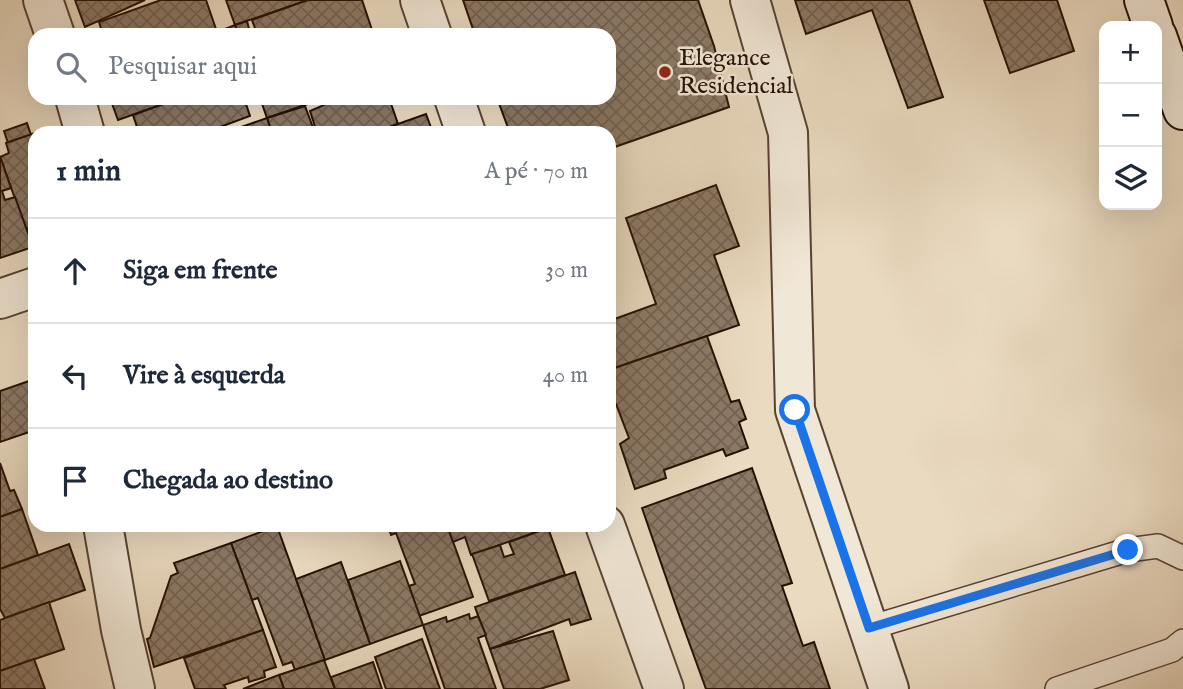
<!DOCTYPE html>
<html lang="pt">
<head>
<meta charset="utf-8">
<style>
  :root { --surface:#fff; --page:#f6f6f7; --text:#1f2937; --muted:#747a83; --line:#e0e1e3 }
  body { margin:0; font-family:"IM FELL English",serif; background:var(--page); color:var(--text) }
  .controls { position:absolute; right:21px; top:21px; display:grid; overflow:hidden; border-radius:14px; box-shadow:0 7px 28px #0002 }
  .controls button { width:63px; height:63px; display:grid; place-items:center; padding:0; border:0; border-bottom:2px solid var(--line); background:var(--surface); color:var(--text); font:35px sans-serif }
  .stop { position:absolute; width:21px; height:21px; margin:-16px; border:5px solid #1a73e8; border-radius:50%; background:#fff }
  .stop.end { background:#1a73e8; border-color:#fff; box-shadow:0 2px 7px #0008 }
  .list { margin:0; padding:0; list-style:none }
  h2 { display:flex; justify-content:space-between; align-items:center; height:91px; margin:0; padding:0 28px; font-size:30px }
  h2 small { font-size:23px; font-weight:400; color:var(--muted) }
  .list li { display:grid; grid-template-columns:46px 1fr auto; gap:21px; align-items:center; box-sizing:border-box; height:105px; padding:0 28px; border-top:2px solid var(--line) }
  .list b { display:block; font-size:26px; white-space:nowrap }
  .list em { font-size:23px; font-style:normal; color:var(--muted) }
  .icon { flex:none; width:38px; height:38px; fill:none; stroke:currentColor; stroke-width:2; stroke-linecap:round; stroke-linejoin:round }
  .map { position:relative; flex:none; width:1183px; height:689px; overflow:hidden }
  .search { position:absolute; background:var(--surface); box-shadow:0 7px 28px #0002; left:28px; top:28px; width:588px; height:77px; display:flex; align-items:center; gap:18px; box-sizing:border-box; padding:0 24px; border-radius:21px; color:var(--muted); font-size:26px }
  .panel { position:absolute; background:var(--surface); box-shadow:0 7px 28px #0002; left:28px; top:126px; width:588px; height:406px; border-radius:21px }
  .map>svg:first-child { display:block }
  .building { fill:url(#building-cross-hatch); stroke:#261004; stroke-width:2 }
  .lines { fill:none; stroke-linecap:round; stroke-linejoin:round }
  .service-casing { stroke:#574233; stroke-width:26 }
  .minor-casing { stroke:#574233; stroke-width:42 }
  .secondary-casing { stroke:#261004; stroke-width:42 }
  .service { stroke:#f1e7d6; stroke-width:23 }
  .minor { stroke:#f1e7d6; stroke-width:38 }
  .secondary { stroke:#f1e7d6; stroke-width:38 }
  .route { stroke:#1a73e8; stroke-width:9 }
  .poi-dot { fill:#8f2418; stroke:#f1e7d6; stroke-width:2.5 }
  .labels { text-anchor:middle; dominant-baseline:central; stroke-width:5; stroke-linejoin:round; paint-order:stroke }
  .poi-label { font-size:24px; fill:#261004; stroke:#f1e7d6; text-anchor:start }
</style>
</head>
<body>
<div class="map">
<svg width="1183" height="689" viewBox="0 0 1183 689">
  <defs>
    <pattern id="building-cross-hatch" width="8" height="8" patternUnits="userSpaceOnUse" patternTransform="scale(1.75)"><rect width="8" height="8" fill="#8c7966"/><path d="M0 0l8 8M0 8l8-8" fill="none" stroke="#726252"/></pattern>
  </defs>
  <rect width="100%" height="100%" fill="#eadac0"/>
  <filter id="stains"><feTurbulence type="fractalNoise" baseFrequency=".00286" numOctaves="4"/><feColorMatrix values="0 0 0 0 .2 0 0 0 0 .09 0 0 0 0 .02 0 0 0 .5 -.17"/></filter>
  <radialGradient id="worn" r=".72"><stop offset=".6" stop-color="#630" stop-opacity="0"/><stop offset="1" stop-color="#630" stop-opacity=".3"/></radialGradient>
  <!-- building -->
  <g class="building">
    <path d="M75 0H145L85 27Z"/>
    <path d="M161 0H206L217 32 207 35H103L99 22Z"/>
    <path d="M226 0H308L235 25Z"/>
    <path d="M308 0H362L372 30 358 35H238L235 25 247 21 250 33 256 31 252 20Z"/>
    <path d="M463 0H698L714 46 729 107 609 149V133H510L497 98H609V35H475Z"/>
    <path d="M795 0H909L943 97 908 108 872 10 806 34Z"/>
    <path d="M984 0H1057L1074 51 1010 73Z"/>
    <path d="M235 25 238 35H207L217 32Z"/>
    <path d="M110 98H180L118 120Z"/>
    <path d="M180 98H252L245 101 250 116 204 133H139L133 115Z"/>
    <path d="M260 98H325L267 118Z"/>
    <path d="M340 98H389L398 124 374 133H317L310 111Z"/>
    <path d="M305 106 315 133H272L267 118Z"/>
    <path d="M426 114 433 133H374L398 124Z"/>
    <path d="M267 118 272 133H224Z"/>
    <path d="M27 123 31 135 8 143 4 131Z"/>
    <path d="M35 133V226L26 229 0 157 9 153 6 143Z"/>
    <path d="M0 156 11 188 2 191 5 200 15 197 33 247 0 258Z"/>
    <path d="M716 185 739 246 714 255 739 325 609 370V321L656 304 626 218Z"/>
    <path d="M707 336 731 402 739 400 746 419 739 422 748 448 726 456 723 449 664 470 666 478 635 489 620 444 629 438 616 404 609 406V370Z"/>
    <path d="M35 379V430L0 442V391Z"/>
    <path d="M0 463 10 491 14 490 22 509 0 517Z"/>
    <path d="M752 468 792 583 782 586 803 646 814 642 830 689H706L678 612 642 508Z"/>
    <path d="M22 509 38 555 0 569V517Z"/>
    <path d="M388 525H447L473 597 419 616 409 586 415 584 396 533 391 535Z"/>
    <path d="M447 525H540L542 530 471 555 465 537 453 542Z"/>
    <path d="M277 526 325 660 295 670 292 662 283 665 258 598 252 600 231 543Z"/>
    <path d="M548 528 565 575 489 601 472 554 500 545 504 557 514 554 509 542Z"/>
    <path d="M231 543 263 630 154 667 147 639 150 638 171 576 178 573 174 563Z"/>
    <path d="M69 544 85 590 5 618 0 609V569Z"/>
    <path d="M400 561 423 625 370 644 348 580Z"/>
    <path d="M341 562 370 644 325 660 296 579Z"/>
    <path d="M575 572 591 619 571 625 569 619 490 649 475 607Z"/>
    <path d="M49 602 64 649 0 671V620Z"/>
    <path d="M469 614 470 619 478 616 486 635 478 638 496 689H445L423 625 446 617 447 622Z"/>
    <path d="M263 630 276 667 264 671 265 677 249 682 248 677 224 685 226 689H195L184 658Z"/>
    <path d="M553 631 569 680 540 689H504L490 649Z"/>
    <path d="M422 639 440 689H386L375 657Z"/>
    <path d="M34 659 45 689H0V671Z"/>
    <path d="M324 660 335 689H284L279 675Z"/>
    <path d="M373 662 382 689H335L331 677Z"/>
    <path d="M279 675 284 689H243L276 676Z"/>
  </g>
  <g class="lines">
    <defs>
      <g id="service">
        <path d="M869 628 1128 550 1158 546 1183 558"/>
        <path d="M1057 689 1172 650 1183 641"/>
      </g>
      <g id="minor">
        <path d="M43 0 55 35"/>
        <path d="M420 0 432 35"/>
        <path d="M750 0 788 133 795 410 889 689"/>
        <path d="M75 98 85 133"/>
        <path d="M454 98 466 133"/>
        <path d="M0 299 35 287"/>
        <path d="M103 525 121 630 135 689"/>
        <path d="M605 525 664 689"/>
      </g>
      <g id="secondary">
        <path d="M1144 0 1153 26"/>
        <path d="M1157 36 1183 110"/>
      </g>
    </defs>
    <!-- service casing -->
    <use href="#service" class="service-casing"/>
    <!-- minor casing -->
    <use href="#minor" class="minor-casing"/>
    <!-- secondary casing -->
    <use href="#secondary" class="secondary-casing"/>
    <!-- service -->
    <use href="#service" class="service"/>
    <!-- minor -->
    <use href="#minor" class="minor"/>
    <!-- secondary -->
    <use href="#secondary" class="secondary"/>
  </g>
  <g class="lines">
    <!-- route -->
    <path class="route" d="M795 410 869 628 1128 550"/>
  </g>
  <!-- markers -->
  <circle class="poi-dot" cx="665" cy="72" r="7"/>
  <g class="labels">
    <!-- poi labels -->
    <g class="poi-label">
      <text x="679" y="58">Elegance<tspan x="679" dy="28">Residencial</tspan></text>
    </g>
  </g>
  <rect width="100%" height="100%" filter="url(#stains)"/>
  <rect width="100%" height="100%" fill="url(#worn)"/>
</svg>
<div class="controls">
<button>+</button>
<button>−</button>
<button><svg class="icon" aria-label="layers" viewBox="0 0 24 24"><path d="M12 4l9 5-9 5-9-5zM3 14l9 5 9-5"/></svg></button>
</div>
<div class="stop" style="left:795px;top:410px"></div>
<div class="stop end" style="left:1128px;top:550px"></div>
<div class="search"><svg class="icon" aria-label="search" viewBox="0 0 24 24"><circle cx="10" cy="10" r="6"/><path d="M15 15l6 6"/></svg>Pesquisar aqui</div>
<section class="panel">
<h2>1 min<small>A pé · 70 m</small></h2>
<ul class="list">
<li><svg class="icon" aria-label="ahead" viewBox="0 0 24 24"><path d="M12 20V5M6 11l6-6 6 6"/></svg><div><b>Siga em frente</b></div><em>30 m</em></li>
<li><svg class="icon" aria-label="left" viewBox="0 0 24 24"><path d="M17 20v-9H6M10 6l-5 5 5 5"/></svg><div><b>Vire à esquerda</b></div><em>40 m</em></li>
<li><svg class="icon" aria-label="arrive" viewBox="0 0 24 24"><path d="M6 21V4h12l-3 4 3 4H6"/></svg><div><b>Chegada ao destino</b></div></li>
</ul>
</section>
</div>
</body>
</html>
